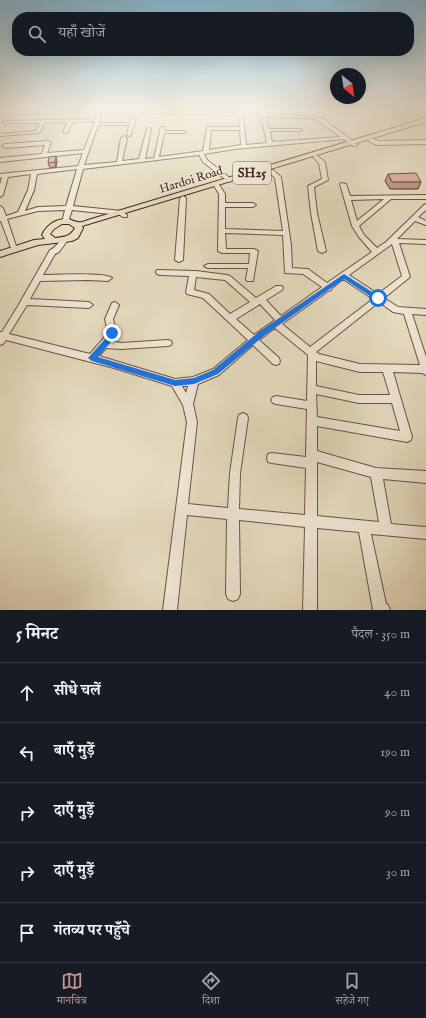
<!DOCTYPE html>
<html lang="hi">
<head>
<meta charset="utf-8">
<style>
  :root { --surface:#171b24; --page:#20242c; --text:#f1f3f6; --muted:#9ea1a6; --line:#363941; --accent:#c59692 }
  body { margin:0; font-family:"IM FELL English","Noto Serif Devanagari",serif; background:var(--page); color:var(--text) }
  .compass { position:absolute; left:330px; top:68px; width:36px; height:36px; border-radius:50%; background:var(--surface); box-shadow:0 4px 16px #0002; rotate:150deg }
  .stop { position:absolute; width:12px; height:12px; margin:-9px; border:3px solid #1a73e8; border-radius:50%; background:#fff }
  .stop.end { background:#1a73e8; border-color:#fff; box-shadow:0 1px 4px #0008 }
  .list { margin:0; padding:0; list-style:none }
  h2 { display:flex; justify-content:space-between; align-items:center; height:52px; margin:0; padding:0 16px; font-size:17px }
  h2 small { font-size:13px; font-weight:400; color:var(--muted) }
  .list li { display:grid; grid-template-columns:26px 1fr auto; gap:12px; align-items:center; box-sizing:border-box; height:60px; padding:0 16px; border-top:1px solid var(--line) }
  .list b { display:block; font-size:15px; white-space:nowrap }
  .list em { font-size:13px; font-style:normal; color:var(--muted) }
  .icon { flex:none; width:22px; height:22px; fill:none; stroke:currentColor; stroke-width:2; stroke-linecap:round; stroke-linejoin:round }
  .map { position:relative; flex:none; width:426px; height:610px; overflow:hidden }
  .search { position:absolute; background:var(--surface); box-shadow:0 4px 16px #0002; left:12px; right:12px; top:12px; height:44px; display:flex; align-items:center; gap:10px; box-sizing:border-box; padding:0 14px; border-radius:16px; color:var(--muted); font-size:15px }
  .sheet { height:352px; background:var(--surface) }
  nav { display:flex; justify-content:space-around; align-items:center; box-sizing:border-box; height:56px; border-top:1px solid var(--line); background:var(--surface); font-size:11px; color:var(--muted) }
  nav a { display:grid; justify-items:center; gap:2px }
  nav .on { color:var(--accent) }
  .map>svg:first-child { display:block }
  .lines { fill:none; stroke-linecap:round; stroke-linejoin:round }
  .minor-casing { stroke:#6b5440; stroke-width:2 }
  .major-casing { stroke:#422616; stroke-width:2 }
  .minor { fill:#efe8d6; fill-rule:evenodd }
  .major { fill:#e6dcc0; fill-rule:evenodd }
  .wall { fill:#b98f80; stroke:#422616 }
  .shaded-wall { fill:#967468; stroke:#422616 }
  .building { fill:#d7a695; stroke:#422616 }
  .route { fill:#1a73e8 }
  .labels { text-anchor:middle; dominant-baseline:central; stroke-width:3; stroke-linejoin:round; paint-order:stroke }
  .far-street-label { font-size:12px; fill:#422616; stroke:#efe8d6 }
  .shield { fill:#efe8d6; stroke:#766050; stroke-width:1 }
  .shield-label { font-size:13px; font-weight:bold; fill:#422616 }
</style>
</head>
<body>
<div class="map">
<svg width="426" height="610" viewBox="0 0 426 610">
  <rect width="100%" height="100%" fill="#e6dcc0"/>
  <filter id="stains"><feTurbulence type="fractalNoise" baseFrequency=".005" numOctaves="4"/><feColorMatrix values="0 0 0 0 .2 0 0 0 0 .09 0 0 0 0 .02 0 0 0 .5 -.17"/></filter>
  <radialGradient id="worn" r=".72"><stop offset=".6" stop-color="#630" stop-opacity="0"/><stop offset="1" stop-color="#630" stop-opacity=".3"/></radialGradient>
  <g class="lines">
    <defs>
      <g id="minor">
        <path d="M104 110 263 113 316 117 323 119 358 145 353 146 344 139 235 149 204 154 207 160 231 179V181L229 182 203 162 199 155 83 169 73 206 122 211 127 215V217H123L120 215 72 210 68 222 65 224 62 222 65 210 38 211 7 219 16 246 15 248H11L1 221H0V206L3 208 6 216 18 212 28 190 31 174 8 177 3 195 0 197V185L2 177 0 178V174L78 166 83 153 0 162V158L42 154 45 145 5 148 2 146 5 144 48 141 51 143 47 153 84 150 95 121 73 122 67 133H65L63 132 68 122 45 123 40 132 38 133 0 136V134L36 131 40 123H4L2 122 4 121 96 119 97 115 94 112 0 114V112ZM99 112 239 115 240 127H207L203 151 159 157 164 133H184L186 132 184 131H165V127H161L154 158 145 159 151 129 149 128 147 129 139 159 122 161 127 138 124 136 121 138 117 162 84 165 98 125H129L127 135 129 136 131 135 136 117 132 116 130 123H99L101 115ZM243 115H261L267 143 246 145ZM266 116 315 119 341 137 272 142 270 131H300L302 130 300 129H269ZM211 130H240L241 145 209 150ZM77 169 66 206 38 207 25 211 34 190 37 174Z"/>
        <path d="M371 138 378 141 426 140V144L377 145 369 141V139Z"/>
        <path d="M316 155 325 162 328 180 314 187 317 213 326 251 322 253 318 251 311 213 308 186 322 179 319 163 313 157Z"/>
        <path d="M269 170H273L281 177 291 245 292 268 308 269 327 283 372 252 359 237 352 226 340 184 341 183 346 184 350 196 426 195V199H391L359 226 364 235 377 248 386 242 424 205 426 204V210L418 217 426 221V225L415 221 397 239 426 240V244L399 243 410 277 384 298 398 307 426 309V315L412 314 426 357V375L422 373 393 372 412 437 411 440 407 442 317 426V451L376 468 426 471V483L383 479 391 524 426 527V539L371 534 386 604 388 605 390 610H373L359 532 317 528V610H303L305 527 239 520 240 594 238 599 233 601 228 599 226 594 227 519 187 515 177 610H163L187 422 183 405 172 386 114 368 6 340 3 344 0 345V332H2L18 306 50 250C56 248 58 241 64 239L67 241 59 252 55 254 43 275C55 275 106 272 112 278L108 281 88 280 40 281 30 299 89 302 93 305 89 308 27 305 9 334 90 354 108 333 105 319 112 303 115 302 119 305 113 319 116 333 111 341 121 343 168 340 171 341 172 343 171 345 168 346 121 349 106 348 99 356 175 379 193 377 213 369 248 340 203 298 187 294 186 292 189 276 160 275 157 274 156 272 157 270 196 271 227 275 230 276 256 298 276 286H282L283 288 282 290 266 300 281 316 322 287 303 274 285 273 283 235 225 233 226 249H254L258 251 253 281H247L246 279 248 268H208L204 266 208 264H249L250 253H222L218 251 219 194 213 184 214 183H218L225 194V203H253L256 205 253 207H225V229L283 231 275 178 269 172ZM384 199 357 221 351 200ZM392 244 402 276 378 294 349 275ZM196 277 225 280 250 302 230 314 209 294 194 290ZM343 279 373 299 310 347 282 324 328 291 331 290 332 288ZM379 302 393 312 404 314 420 365 360 364 319 354 316 352ZM260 304 275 320 254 335 236 319ZM275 328 308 355 307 401 276 396 273 397 271 400 273 403 276 404 307 409 306 457 272 453 268 454 267 458 268 462 272 463 306 468 305 515 239 509 240 473 248 418 247 415 243 413 239 415 238 418 230 473 228 508 188 504 197 422 193 404 198 384 219 375 253 345 273 364 276 365 279 364 280 361 279 358 259 340ZM316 361 360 372H383L390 395H359L316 386ZM182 386H188L186 393ZM316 394 359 403H392L400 431 317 417ZM317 462 371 477 379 522 317 516Z"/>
        <path d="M183 196 186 198 183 260 179 262 175 260 180 198Z"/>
      </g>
      <path id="major" d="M426 118V122L82 226 83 228 78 238 72 241 38 245 0 257V251L34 240 45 239 42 235C47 224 57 218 69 219 72 220 75 222 78 222 81 223 85 221 88 220ZM62 224H69L75 228C70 237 64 237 55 238L50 234 54 229Z"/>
    </defs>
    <!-- minor casing -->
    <use href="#minor" class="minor-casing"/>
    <!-- major casing -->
    <use href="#major" class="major-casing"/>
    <!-- minor -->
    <use href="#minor" class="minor"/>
    <!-- major -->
    <use href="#major" class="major"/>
  </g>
  <!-- wall -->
  <g class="wall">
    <path d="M57 161 56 167 50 168 48 163Z"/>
    <path d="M388 174 421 182 418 189H390L385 181Z"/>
  </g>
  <!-- shaded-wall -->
  <path class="shaded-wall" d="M56 156 57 161 56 167 55 162Z"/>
  <!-- building -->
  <g class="building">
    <path d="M56 156 55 162 48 163 49 157Z"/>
    <path d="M416 173 421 182H392L388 174Z"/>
  </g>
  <!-- sky -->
  <linearGradient id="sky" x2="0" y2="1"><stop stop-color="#87b7d1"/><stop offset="0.56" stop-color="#f4efe3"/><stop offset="1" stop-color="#f4efe3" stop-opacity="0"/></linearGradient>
  <rect width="426" height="195" fill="url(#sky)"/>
  <!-- route -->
  <path class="route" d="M344 274 380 297V300H376L344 279 265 335 218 374 194 384 175 386 92 361 88 358 105 339 109 331 112 330 115 333 110 343 98 357 175 380 194 378 213 370 260 331Z"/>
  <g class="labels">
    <!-- far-street labels -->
    <g class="far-street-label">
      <text transform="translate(191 180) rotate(-17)">Hardoi Road</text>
    </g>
    <!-- shield labels -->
    <rect class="shield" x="233" y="162" width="38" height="22" rx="3"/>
    <g class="shield-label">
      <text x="252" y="173">SH25</text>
    </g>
  </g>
  <rect width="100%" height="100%" filter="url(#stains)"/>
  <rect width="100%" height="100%" fill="url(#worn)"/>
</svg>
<svg class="compass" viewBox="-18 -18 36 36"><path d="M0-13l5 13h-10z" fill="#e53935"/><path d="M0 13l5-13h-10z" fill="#9ea1a6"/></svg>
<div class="stop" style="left:378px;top:298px"></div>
<div class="stop end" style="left:112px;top:333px"></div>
<div class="search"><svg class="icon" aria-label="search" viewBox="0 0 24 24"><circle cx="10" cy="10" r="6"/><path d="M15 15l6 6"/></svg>यहाँ खोजें</div>
</div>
<section class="sheet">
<h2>5 मिनट<small>पैदल · 350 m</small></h2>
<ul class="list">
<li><svg class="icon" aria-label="ahead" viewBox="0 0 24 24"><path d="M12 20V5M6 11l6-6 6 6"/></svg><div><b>सीधे चलें</b></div><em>40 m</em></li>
<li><svg class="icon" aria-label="left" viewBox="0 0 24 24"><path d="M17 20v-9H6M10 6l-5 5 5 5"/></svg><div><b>बाएँ मुड़ें</b></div><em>190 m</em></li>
<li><svg class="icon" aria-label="right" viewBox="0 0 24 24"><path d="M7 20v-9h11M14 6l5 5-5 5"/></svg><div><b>दाएँ मुड़ें</b></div><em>90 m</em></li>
<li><svg class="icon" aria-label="right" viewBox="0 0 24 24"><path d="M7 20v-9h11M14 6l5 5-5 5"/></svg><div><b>दाएँ मुड़ें</b></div><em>30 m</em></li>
<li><svg class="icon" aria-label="arrive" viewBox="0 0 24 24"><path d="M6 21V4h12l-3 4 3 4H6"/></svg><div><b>गंतव्य पर पहुँचे</b></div></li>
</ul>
</section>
<nav>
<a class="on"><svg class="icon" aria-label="map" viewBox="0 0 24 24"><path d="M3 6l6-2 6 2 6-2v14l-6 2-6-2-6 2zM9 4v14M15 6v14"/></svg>मानचित्र</a>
<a><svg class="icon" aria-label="directions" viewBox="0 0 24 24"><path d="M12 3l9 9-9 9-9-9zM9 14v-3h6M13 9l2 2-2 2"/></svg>दिशा</a>
<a><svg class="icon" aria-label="saved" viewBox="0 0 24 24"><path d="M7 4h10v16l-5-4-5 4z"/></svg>सहेजे गए</a>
</nav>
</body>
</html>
